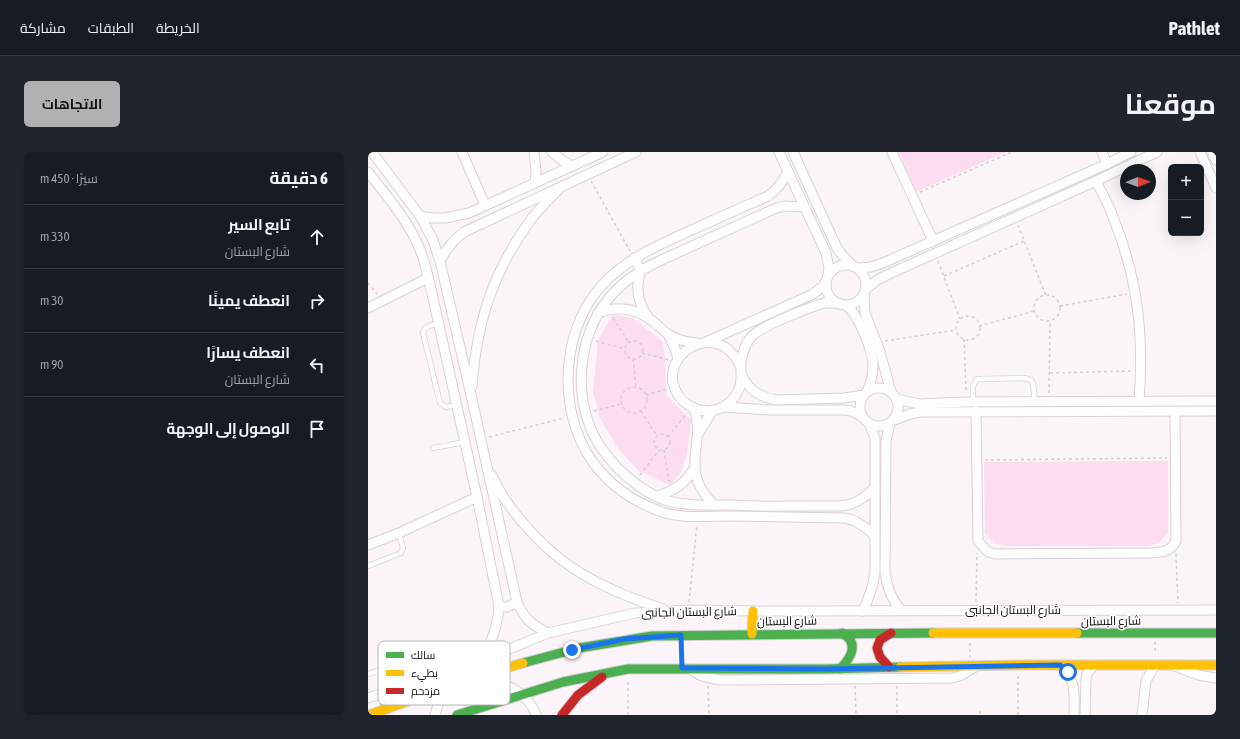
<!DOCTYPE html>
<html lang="ar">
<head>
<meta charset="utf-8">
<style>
  :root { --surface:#171b24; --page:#20242c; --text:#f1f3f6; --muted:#9ea1a6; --line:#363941; --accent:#b1b0b2 }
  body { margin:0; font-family:"Asap Condensed",Cairo,sans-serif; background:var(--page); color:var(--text); direction:rtl }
  .controls { position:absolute; right:12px; top:12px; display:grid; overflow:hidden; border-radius:6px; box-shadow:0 4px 16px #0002 }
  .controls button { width:36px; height:36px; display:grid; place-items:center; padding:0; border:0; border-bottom:1px solid var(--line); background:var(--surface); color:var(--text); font:20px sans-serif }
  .compass { position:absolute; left:752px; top:12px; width:36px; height:36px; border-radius:50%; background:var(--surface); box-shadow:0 4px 16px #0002; rotate:89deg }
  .stop { position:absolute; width:12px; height:12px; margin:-9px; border:3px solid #1a73e8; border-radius:50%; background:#fff }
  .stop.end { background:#1a73e8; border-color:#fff; box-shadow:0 1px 4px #0008 }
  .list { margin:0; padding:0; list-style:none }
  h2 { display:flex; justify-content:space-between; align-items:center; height:52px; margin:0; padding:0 16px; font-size:17px }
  h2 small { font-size:13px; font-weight:400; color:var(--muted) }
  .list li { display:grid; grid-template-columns:26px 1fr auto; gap:12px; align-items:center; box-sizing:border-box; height:64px; padding:0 16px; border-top:1px solid var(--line) }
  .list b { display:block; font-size:15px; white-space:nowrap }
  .list p { margin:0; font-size:13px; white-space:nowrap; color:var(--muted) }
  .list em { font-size:13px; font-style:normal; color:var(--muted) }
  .icon { flex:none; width:22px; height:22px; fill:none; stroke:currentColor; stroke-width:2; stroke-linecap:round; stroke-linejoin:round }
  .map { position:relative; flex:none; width:848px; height:563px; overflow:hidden; direction:ltr; border-radius:6px }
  header { display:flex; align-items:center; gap:24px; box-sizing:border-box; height:56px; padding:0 20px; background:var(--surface); border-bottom:1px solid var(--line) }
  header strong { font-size:19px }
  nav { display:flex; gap:22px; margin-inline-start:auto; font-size:14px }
  .intro { display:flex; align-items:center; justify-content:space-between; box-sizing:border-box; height:96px; padding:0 24px }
  h1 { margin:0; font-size:28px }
  .button { padding:10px 18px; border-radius:6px; background:var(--accent); color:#111; font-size:14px; font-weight:700 }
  main { display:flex; gap:24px; padding:0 24px }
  aside { flex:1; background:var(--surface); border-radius:6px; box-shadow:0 4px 16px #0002 }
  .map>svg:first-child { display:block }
  .green { fill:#fbdcf0 }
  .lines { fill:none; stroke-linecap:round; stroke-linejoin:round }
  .lane-casing { stroke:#d8d2d6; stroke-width:6 }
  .street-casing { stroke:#d8d2d6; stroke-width:11 }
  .fast-casing { stroke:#d8d2d6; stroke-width:11 }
  .slow-casing { stroke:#d8d2d6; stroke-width:11 }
  .jam-casing { stroke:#d8d2d6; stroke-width:11 }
  .path { stroke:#d1cfd1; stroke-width:1.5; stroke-dasharray:3 3; stroke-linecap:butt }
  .lane { stroke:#fefdfe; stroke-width:4.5 }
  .street { stroke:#fefdfe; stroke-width:9 }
  .fast { stroke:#4caf50; stroke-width:9 }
  .slow { stroke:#ffc107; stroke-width:9 }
  .jam { stroke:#c62828; stroke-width:9 }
  .route { stroke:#1a73e8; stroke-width:5 }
  .labels { text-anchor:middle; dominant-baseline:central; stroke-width:3; stroke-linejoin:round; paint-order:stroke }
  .street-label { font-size:12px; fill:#0f0b0d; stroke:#fff }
  .key { fill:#fff; stroke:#b7b6b6; stroke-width:1 }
  .key-label { font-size:11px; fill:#0f0b0d }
</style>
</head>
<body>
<header>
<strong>Pathlet</strong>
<nav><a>الخريطة</a><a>الطبقات</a><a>مشاركة</a></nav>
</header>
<div class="intro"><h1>موقعنا</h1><a class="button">الاتجاهات</a></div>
<main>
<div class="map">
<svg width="848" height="563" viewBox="0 0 848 563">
  <rect width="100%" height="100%" fill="#fbf4f8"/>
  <!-- green -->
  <g class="green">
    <path d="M531 0H638L548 40Z"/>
    <path d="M244 163 265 166 295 190 297 209 298 243 323 268 319 302 312 322 302 333 271 319 251 298 232 266 225 240 230 189Z"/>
    <path d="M800 309V380L791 391 778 394H639L627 391 617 382 616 310Z"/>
  </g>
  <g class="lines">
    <defs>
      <g id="lane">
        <path d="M71 172C65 173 56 173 55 181L72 251 78 255 89 253"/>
        <path d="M605 250V234L608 228 610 227 657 226 664 229 665 231 667 250"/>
        <path d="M65 296 97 290"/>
        <path d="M0 414 33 401 35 396 31 381"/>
        <path d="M0 522 59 503H65L68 506 72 522"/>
      </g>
      <g id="street">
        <path d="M4 0 52 64 65 88 72 109 103 243 149 450C157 467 162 472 180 481"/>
        <path d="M94 0 117 53"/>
        <path d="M166 0 168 20 167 31"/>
        <path d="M184 0 195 9 204 14"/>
        <path d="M411 0 458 101 461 116 460 123"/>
        <path d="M425 0 469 96 474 103 485 114"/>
        <path d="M524 0 565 89"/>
        <path d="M734 0 739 12"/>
        <path d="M832 0 848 36"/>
        <path d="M844 0 848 8"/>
        <path d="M420 19C415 30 410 37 400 44 375 55 350 66 326 77 295 91 266 103 241 126 193 170 187 256 224 309 241 333 266 350 294 360 315 367 340 364 362 364 400 365 438 365 476 366 489 368 498 376 507 384"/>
        <path d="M0 20C18 43 38 66 50 93 57 107 59 122 63 137L109 345 131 454C130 474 123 490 115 508"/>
        <path d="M728 29C734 41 741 53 745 65 770 127 776 183 771 249"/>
        <path d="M436 55 416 54 406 57 289 110C271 119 254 130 241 146 209 186 204 246 230 291 244 313 265 332 287 344 308 355 342 353 365 353 382 354 399 355 416 354 431 354 445 354 459 354 467 354 475 355 483 352 493 349 500 342 507 335"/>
        <path d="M52 64 64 66H77L101 61 235 0"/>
        <path d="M266 106 273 118C267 135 269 150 280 165"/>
        <path d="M72 109C78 97 85 88 96 80L268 0"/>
        <circle cx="478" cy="133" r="20"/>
        <path d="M490 116 503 115 515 111 739 12 763 0"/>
        <path d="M498 137 509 128 521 122 728 29 789 0"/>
        <path d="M496 142 497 161 511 197 523 239"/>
        <path d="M478 153C490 162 506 200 505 216 505 225 502 232 499 240"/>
        <path d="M0 156 60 126"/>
        <path d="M230 161C249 154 266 155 283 168 289 172 294 178 300 182 308 188 319 190 329 191"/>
        <path d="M300 182 306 194 310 206"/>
        <path d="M338 190 445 142 455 134 458 129"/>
        <path d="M373 216C350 160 279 208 314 248 321 255 331 259 341 259 355 258 366 249 371 237 374 230 373 223 373 216 372 208 375 200 378 193 380 189 384 183 388 181 397 173 446 153 458 151 462 151 466 151 470 151"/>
        <path d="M374 224C382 239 392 245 408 248L476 246 496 243"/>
        <path d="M104 234C109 169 125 119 164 66 172 56 182 46 191 37"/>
        <circle cx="511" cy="255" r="19"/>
        <path d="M529 247 551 252 598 250 848 249"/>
        <path d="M355 255 402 258H476L483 259 495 265"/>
        <path d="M326 256C334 281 326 292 327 315 327 329 336 343 346 353"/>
        <path d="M608 259 610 389 620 400 627 402 785 401C796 400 803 399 808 389L807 260"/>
        <path d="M526 268 542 262 552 260 848 259"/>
        <path d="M522 271 518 289 517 421C519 436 523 447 533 458"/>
        <path d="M330 282 345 258"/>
        <path d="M123 322C128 331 132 340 138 349 160 380 190 410 225 428 247 440 271 449 295 457"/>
        <path d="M288 344C306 340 318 331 327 315"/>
        <path d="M0 393 31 381 109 345"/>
        <path d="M131 454 139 455 149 450"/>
        <path d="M495 459C501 446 505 435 507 421V286L501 271"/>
        <path d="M692 513C709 528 706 542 706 563"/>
        <path d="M807 514 830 523 848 526"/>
        <path d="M323 517C331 525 342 526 353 528L584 526 592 524 607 515"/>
        <path d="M113 523C135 531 160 539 168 563"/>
        <path d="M0 546 115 508 180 481 267 461 321 458 385 459 848 458"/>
        <path d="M67 563 75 536"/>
        <path d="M717 563 718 528 719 522 726 513"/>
        <path d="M774 563 778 529 787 513"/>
      </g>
      <g id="fast">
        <path d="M709 481H848"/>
        <path d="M155 511 211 496 284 484 565 481"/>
        <path d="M472 517C483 506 492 491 474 481"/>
        <path d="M89 563 195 530 260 517H458L532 515"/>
      </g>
      <g id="slow">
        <path d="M565 481H709"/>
        <path d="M384 482 385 459"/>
        <path d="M532 515 650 513H848"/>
        <path d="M14 541 19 557"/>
        <path d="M1 563 105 526 155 511"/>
      </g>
      <g id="jam">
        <path d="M521 515 512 505 509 496 512 488 523 481"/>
        <path d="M194 563 210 543 234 525"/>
      </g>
    </defs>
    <!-- lane casing -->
    <use href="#lane" class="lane-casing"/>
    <!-- street casing -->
    <use href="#street" class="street-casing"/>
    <!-- fast casing -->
    <use href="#fast" class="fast-casing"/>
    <!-- slow casing -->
    <use href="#slow" class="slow-casing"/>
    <!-- jam casing -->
    <use href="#jam" class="jam-casing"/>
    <!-- path -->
    <g class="path">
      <path d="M223 29 262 99"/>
      <path d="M552 40 644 0"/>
      <path d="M650 73 678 144"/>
      <path d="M570 109 592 167"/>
      <path d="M576 124 656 89"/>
      <path d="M0 131 9 142"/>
      <circle cx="679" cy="156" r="13"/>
      <path d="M692 154 759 142"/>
      <circle cx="600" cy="176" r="12"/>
      <path d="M245 166 261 191"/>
      <path d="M611 174 667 159"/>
      <path d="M596 187 598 241"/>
      <path d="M228 189 257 197"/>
      <path d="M517 189 588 178"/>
      <circle cx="266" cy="198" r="9"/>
      <path d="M274 201 301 208"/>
      <path d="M265 207 268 235"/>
      <path d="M682 221 764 219"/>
      <circle cx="266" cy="248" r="13"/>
      <path d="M681 241 682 169"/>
      <path d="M278 243 300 237"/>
      <path d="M226 259 253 252"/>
      <path d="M273 259 289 284"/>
      <circle cx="294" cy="290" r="8"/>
      <path d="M121 285 196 266"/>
      <path d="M300 285 319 261"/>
      <path d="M296 298 301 330"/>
      <path d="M617 308 799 306"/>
      <path d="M272 323 291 298"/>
      <path d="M808 402 810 451"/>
      <path d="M321 450 329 373"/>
      <path d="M608 450 609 401"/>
      <path d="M787 490V502"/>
      <path d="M602 491V505"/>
      <path d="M313 493 314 507"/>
      <path d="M340 534 341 563"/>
      <path d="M487 534 488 563"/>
      <path d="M529 534V563"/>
      <path d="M612 559V563"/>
      <path d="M260 563V527"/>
      <path d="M650 563V523"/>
    </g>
    <!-- lane -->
    <use href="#lane" class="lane"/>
    <!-- street -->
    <use href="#street" class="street"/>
    <!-- fast -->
    <use href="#fast" class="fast"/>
    <!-- slow -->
    <use href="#slow" class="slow"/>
    <!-- jam -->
    <use href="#jam" class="jam"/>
  </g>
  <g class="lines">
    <!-- route -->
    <path class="route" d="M204 498 256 487 313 483 314 516 458 517 692 513 700 520"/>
  </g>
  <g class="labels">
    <!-- street labels -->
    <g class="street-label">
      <text x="645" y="458">شارع البستان الجانبى</text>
      <text transform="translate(321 460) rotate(-1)">شارع البستان الجانبى</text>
      <text transform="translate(419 469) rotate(-1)">شارع البستان</text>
      <text transform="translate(743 469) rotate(-1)">شارع البستان</text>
    </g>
  </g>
  <!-- legend -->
  <rect x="10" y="489" width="132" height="64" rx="6" class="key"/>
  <rect x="18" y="500" width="18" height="6" fill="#4caf50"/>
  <rect x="18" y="518" width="18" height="6" fill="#ffc107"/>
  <rect x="18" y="536" width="18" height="6" fill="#c62828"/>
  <g class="key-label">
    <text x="43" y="507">سالك</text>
    <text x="43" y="525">بطيء</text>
    <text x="43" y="543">مزدحم</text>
  </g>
</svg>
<div class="controls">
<button>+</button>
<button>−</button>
</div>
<svg class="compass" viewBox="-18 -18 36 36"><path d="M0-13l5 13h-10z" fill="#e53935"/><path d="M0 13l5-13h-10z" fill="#9ea1a6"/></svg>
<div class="stop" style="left:700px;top:520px"></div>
<div class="stop end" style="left:204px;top:498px"></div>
</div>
<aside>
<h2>6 دقيقة<small>سيرًا · 450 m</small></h2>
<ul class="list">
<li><svg class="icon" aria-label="ahead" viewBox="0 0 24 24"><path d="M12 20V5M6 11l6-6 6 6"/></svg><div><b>تابع السير</b><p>شارع البستان</p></div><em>330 m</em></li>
<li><svg class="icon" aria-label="right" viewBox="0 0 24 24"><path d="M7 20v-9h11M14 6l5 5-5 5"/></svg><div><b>انعطف يمينًا</b></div><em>30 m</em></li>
<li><svg class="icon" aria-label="left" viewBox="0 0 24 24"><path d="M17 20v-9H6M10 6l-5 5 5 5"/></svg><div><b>انعطف يسارًا</b><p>شارع البستان</p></div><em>90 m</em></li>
<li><svg class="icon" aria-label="arrive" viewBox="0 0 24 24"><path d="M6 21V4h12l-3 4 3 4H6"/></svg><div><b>الوصول إلى الوجهة</b></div></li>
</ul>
</aside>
</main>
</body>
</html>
